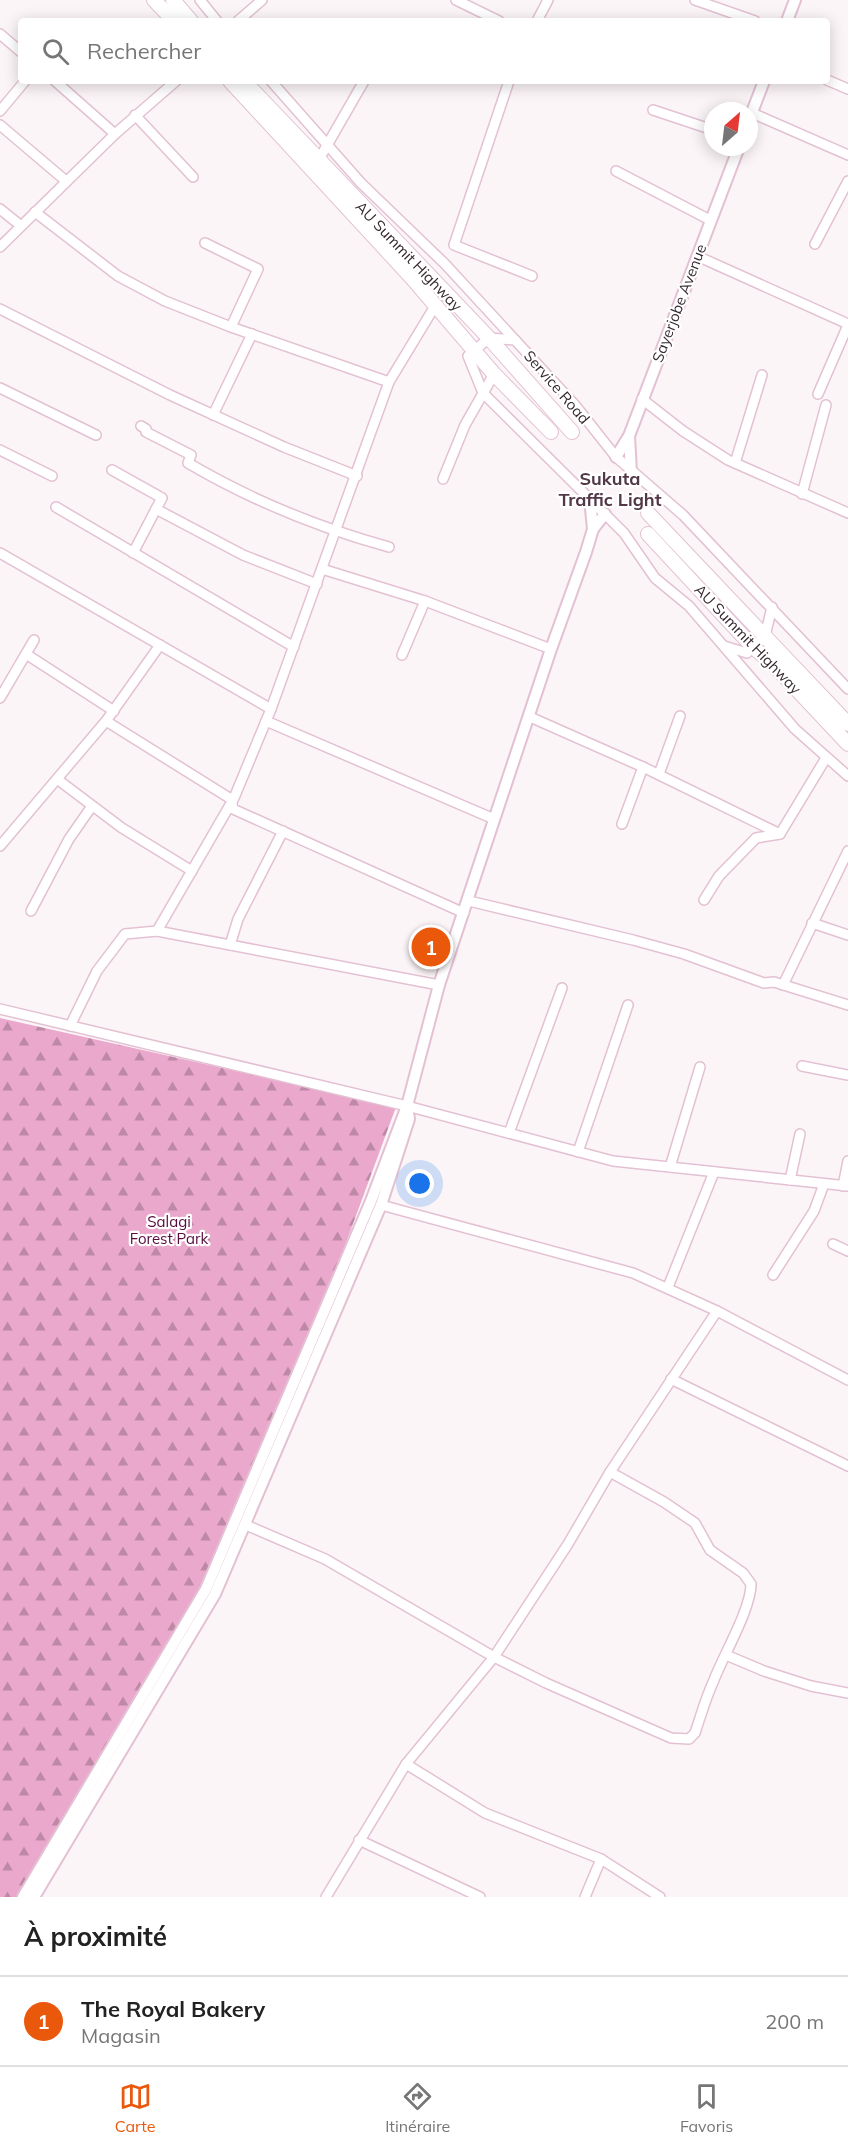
<!DOCTYPE html>
<html lang="fr">
<head>
<meta charset="utf-8">
<style>
  :root { --surface:#fff; --page:#f2f2f2; --text:#222; --muted:#767676; --line:#e0e0e0; --accent:#ea580c }
  body { margin:0; font-family:Mulish,sans-serif; background:var(--page); color:var(--text) }
  .compass { position:absolute; left:704px; top:102px; width:54px; height:54px; border-radius:50%; background:var(--surface); box-shadow:0 3px 15px #0003; rotate:28deg }
  .you { position:absolute; left:420px; top:1184px; width:21px; height:21px; margin:-15px; border:4px solid #fff; border-radius:50%; background:#1a73e8; box-shadow:0 0 0 9px #1a73e833 }
  .badge { display:grid; place-items:center; width:39px; height:39px; border-radius:50%; background:var(--accent); color:#fff; font-size:20px; font-weight:700 }
  .pin { position:absolute; translate:-50% -50%; border:3px solid #fff; box-shadow:0 2px 6px #0006 }
  .list { margin:0; padding:0; list-style:none }
  h2 { display:flex; justify-content:space-between; align-items:center; height:78px; margin:0; padding:0 24px; font-size:26px }
  h2 small { font-size:20px; font-weight:400; color:var(--muted) }
  .list li { display:grid; grid-template-columns:39px 1fr auto; gap:18px; align-items:center; box-sizing:border-box; height:90px; padding:0 24px; border-top:2px solid var(--line) }
  .list b { display:block; font-size:22px; white-space:nowrap }
  .list p { margin:0; font-size:20px; white-space:nowrap; color:var(--muted) }
  .list em { font-size:20px; font-style:normal; color:var(--muted) }
  .icon { flex:none; width:33px; height:33px; fill:none; stroke:currentColor; stroke-width:2; stroke-linecap:round; stroke-linejoin:round }
  .map { position:relative; flex:none; width:848px; height:1897px; overflow:hidden }
  .search { position:absolute; background:var(--surface); box-shadow:0 3px 15px #0003; left:18px; right:18px; top:18px; height:66px; display:flex; align-items:center; gap:15px; box-sizing:border-box; padding:0 21px; border-radius:6px; color:var(--muted); font-size:22px }
  .sheet { height:168px; background:var(--surface) }
  nav { display:flex; justify-content:space-around; align-items:center; box-sizing:border-box; height:84px; border-top:2px solid var(--line); background:var(--surface); font-size:16px; color:var(--muted) }
  nav a { display:grid; justify-items:center; gap:3px }
  nav .on { color:var(--accent) }
  .map>svg:first-child { display:block }
  .forest { fill:url(#forest-firs) }
  .lines { fill:none; stroke-linecap:round; stroke-linejoin:round }
  .minor-casing { stroke:#e3c1d3; stroke-width:12 }
  .tertiary-casing { stroke:#e3c1d3; stroke-width:14 }
  .primary-casing { stroke:#e3c1d3; stroke-width:16 }
  .minor { stroke:#fff; stroke-width:9 }
  .tertiary { stroke:#fff; stroke-width:10 }
  .primary { stroke:#fff; stroke-width:14 }
  .labels { text-anchor:middle; dominant-baseline:central; stroke-width:4.5; stroke-linejoin:round; paint-order:stroke }
  .street-label { font-size:15px; fill:#362930; stroke:#fff }
  .park-label { font-size:15px; fill:#580b3f; stroke:#fff }
  .quarter-label { font-size:18px; font-weight:bold; fill:#523746; stroke:#fff }
</style>
</head>
<body>
<div class="map">
<svg width="848" height="1897" viewBox="0 0 848 1897">
  <defs>
    <pattern id="forest-firs" width="22" height="20" patternUnits="userSpaceOnUse" patternTransform="scale(1.5)"><rect width="22" height="20" fill="#eaa8cc"/><path d="M5 1l3.5 6h-7zM16 11l3.5 6h-7z" fill="#be89a6"/></pattern>
  </defs>
  <rect width="100%" height="100%" fill="#fcf5f8"/>
  <!-- forest -->
  <path class="forest" d="M0 1018 396 1107 311 1338 200 1600 30 1897H0Z"/>
  <g class="lines">
    <defs>
      <g id="minor">
        <path d="M200 0 217 21"/>
        <path d="M456 0 499 21"/>
        <path d="M695 0 755 21"/>
        <path d="M238 21 262 0"/>
        <path d="M537 21 548 0"/>
        <path d="M0 34 21 52"/>
        <path d="M827 80 848 89"/>
        <path d="M55 81 115 134"/>
        <path d="M271 81 361 183 445 264 575 405 616 457 683 515 848 689"/>
        <path d="M509 81 454 245 532 276"/>
        <path d="M653 110 713 130"/>
        <path d="M0 111 25 81"/>
        <path d="M752 113 848 155"/>
        <path d="M135 115 193 177"/>
        <path d="M0 125 66 181"/>
        <path d="M318 161 364 81"/>
        <path d="M616 171 710 220"/>
        <path d="M0 209 20 225"/>
        <path d="M35 212 118 276 165 301 231 327 389 382"/>
        <path d="M205 243 258 269 231 327"/>
        <path d="M815 244 848 181"/>
        <path d="M0 247 115 134 176 81"/>
        <path d="M697 256 848 324"/>
        <path d="M0 309 170 395 284 447 357 476"/>
        <path d="M515 340 489 338 468 356 483 393 624 533 655 578 689 606 795 729 848 776"/>
        <path d="M0 388 96 435"/>
        <path d="M818 394 848 325"/>
        <path d="M642 399 683 431 728 460 848 513"/>
        <path d="M213 415 252 334"/>
        <path d="M141 426 146 429V432L191 455 188 463C253 501 316 527 389 547"/>
        <path d="M0 450 52 476"/>
        <path d="M735 463 762 375"/>
        <path d="M112 470 162 498 156 509 243 555 317 584"/>
        <path d="M443 479 465 425 494 374"/>
        <path d="M802 494 826 405"/>
        <path d="M56 507 294 647"/>
        <path d="M0 553 271 709"/>
        <path d="M133 553 156 509"/>
        <path d="M322 569 425 601 551 649"/>
        <path d="M724 646 747 653 765 636 772 607"/>
        <path d="M26 654 114 711"/>
        <path d="M402 655 425 601"/>
        <path d="M0 698 34 640"/>
        <path d="M530 717 643 767 780 834"/>
        <path d="M106 721 231 799 233 809 464 913"/>
        <path d="M266 721 494 819"/>
        <path d="M659 774 680 716"/>
        <path d="M57 779 122 828 192 871"/>
        <path d="M622 824 643 767"/>
        <path d="M0 846 106 721 160 645"/>
        <path d="M704 900 719 876 756 838 780 834 826 758"/>
        <path d="M469 901 633 940 684 954 764 983 774 982 848 1005"/>
        <path d="M31 911 69 839 92 806"/>
        <path d="M812 923 848 935"/>
        <path d="M157 931 234 798 271 709 389 382 435 306"/>
        <path d="M230 945 238 919 283 831"/>
        <path d="M783 985 848 851"/>
        <path d="M0 1009 407 1106 613 1161 848 1186"/>
        <path d="M70 1026 97 971 125 934 157 931 439 985"/>
        <path d="M802 1066 848 1075"/>
        <path d="M509 1133 562 988"/>
        <path d="M578 1152 628 1005"/>
        <path d="M670 1167 700 1067"/>
        <path d="M790 1180 800 1134"/>
        <path d="M843 1186 848 1161"/>
        <path d="M381 1205 633 1273 717 1311 848 1380"/>
        <path d="M833 1244 848 1251"/>
        <path d="M773 1275 814 1211 824 1184"/>
        <path d="M668 1287 714 1172"/>
        <path d="M671 1379 848 1466"/>
        <path d="M246 1525 325 1559 494 1657 546 1683 671 1738 689 1739 695 1733C701 1715 706 1697 714 1680 723 1656 751 1609 751 1584L743 1573 710 1550 695 1523 664 1502 610 1472"/>
        <path d="M726 1655 764 1671 811 1686 848 1693"/>
        <path d="M406 1764 485 1813 601 1859 660 1897"/>
        <path d="M359 1840 480 1897"/>
        <path d="M326 1897 406 1764 494 1657 568 1544 610 1472 717 1311"/>
        <path d="M585 1897 601 1859"/>
      </g>
      <g id="tertiary">
        <path d="M787 21 795 0"/>
        <path d="M749 120 764 81"/>
        <path d="M629 436 631 473"/>
        <path d="M616 457 629 436 739 147"/>
        <path d="M593 529 605 514"/>
        <path d="M23 1897 206 1589 371 1201 407 1106 439 985 551 649 586 552 593 529 590 499"/>
        <path d="M34 1897 215 1594 381 1205 409 1119 407 1106"/>
      </g>
      <g id="primary">
        <path d="M154 0 174 21"/>
        <path d="M173 0 191 21"/>
        <path d="M230 81 412 278 494 374 551 432"/>
        <path d="M244 81 489 338 572 432"/>
        <path d="M648 513 848 724"/>
        <path d="M648 534 753 647 771 662 848 744"/>
      </g>
    </defs>
    <!-- minor casing -->
    <use href="#minor" class="minor-casing"/>
    <!-- tertiary casing -->
    <use href="#tertiary" class="tertiary-casing"/>
    <!-- primary casing -->
    <use href="#primary" class="primary-casing"/>
    <!-- minor -->
    <use href="#minor" class="minor"/>
    <!-- tertiary -->
    <use href="#tertiary" class="tertiary"/>
    <!-- primary -->
    <use href="#primary" class="primary"/>
  </g>
  <g class="labels">
    <!-- street labels -->
    <g class="street-label">
      <text transform="translate(409 256) rotate(46)">AU Summit Highway</text>
      <text transform="translate(679 303) rotate(-69)">Sayerjobe Avenue</text>
      <text transform="translate(557 387) rotate(49)">Service Road</text>
      <text transform="translate(748 639) rotate(46)">AU Summit Highway</text>
    </g>
    <!-- park labels -->
    <g class="park-label">
      <text x="169" y="1221">Salagi<tspan x="169" dy="17">Forest Park</tspan></text>
    </g>
    <!-- quarter labels -->
    <g class="quarter-label">
      <text x="610" y="478">Sukuta<tspan x="610" dy="21">Traffic Light</tspan></text>
    </g>
  </g>
</svg>
<svg class="compass" viewBox="-18 -18 36 36"><path d="M0-13l5 13h-10z" fill="#e53935"/><path d="M0 13l5-13h-10z" fill="#767676"/></svg>
<div class="you"></div>
<div class="pin badge" style="left:431px;top:947px">1</div>
<div class="search"><svg class="icon" aria-label="search" viewBox="0 0 24 24"><circle cx="10" cy="10" r="6"/><path d="M15 15l6 6"/></svg>Rechercher</div>
</div>
<section class="sheet">
<h2>À proximité<small></small></h2>
<ul class="list">
<li><span class="badge">1</span><div><b>The Royal Bakery</b><p>Magasin</p></div><em>200 m</em></li>
</ul>
</section>
<nav>
<a class="on"><svg class="icon" aria-label="map" viewBox="0 0 24 24"><path d="M3 6l6-2 6 2 6-2v14l-6 2-6-2-6 2zM9 4v14M15 6v14"/></svg>Carte</a>
<a><svg class="icon" aria-label="directions" viewBox="0 0 24 24"><path d="M12 3l9 9-9 9-9-9zM9 14v-3h6M13 9l2 2-2 2"/></svg>Itinéraire</a>
<a><svg class="icon" aria-label="saved" viewBox="0 0 24 24"><path d="M7 4h10v16l-5-4-5 4z"/></svg>Favoris</a>
</nav>
</body>
</html>
